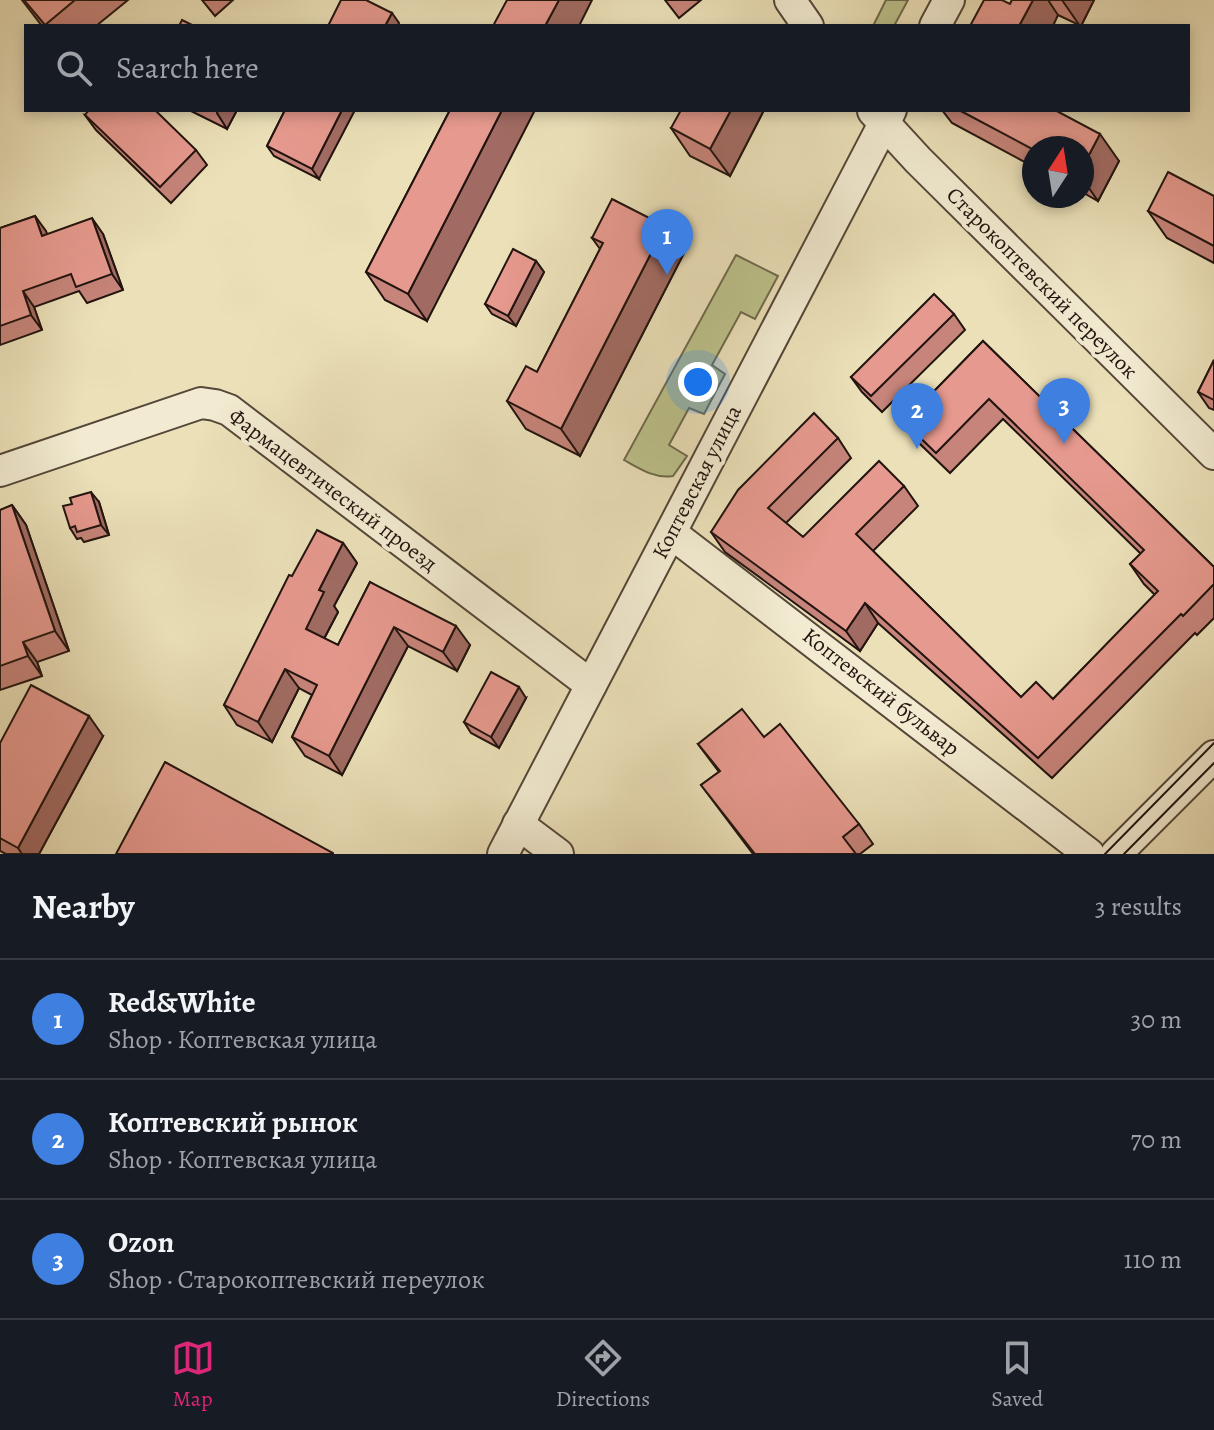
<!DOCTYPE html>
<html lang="en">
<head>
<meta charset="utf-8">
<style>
  :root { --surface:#171b24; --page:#242831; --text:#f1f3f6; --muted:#9ea1a6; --line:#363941; --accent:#db2777 }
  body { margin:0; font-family:Alegreya,serif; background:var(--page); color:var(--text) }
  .compass { position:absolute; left:1022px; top:136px; width:72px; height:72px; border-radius:50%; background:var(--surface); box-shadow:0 4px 12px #0003; rotate:12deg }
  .you { position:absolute; left:698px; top:382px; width:28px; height:28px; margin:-20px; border:6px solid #fff; border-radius:50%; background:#1a73e8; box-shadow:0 0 0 12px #1a73e833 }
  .badge { display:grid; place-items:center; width:52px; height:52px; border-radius:50%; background:var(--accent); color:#fff; font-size:26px; font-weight:700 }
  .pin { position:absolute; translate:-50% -66px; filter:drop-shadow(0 2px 4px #0008) }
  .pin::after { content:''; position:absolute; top:42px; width:28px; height:24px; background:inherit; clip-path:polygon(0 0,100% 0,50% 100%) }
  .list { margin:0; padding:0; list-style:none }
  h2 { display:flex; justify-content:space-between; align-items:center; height:104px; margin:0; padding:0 32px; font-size:34px }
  h2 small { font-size:26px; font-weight:400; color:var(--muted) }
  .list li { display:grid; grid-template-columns:52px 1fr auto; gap:24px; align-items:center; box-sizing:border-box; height:120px; padding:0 32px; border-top:2px solid var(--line) }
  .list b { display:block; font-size:30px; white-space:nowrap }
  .list p { margin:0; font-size:26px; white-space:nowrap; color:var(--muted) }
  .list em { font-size:26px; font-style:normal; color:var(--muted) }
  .icon { flex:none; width:44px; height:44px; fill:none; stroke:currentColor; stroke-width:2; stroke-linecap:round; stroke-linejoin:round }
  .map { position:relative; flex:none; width:1214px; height:854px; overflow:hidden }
  .search { position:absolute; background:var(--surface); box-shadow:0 4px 12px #0003; left:24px; right:24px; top:24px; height:88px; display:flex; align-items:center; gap:20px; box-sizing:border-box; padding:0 28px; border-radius:0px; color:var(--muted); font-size:30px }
  .sheet { height:464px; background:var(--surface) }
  nav { display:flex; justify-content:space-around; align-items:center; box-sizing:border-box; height:112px; border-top:2px solid var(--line); background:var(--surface); font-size:22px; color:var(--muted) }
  nav a { display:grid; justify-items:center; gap:4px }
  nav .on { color:var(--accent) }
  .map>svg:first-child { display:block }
  .green { fill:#bcc18b; stroke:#6e6a4c; stroke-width:2 }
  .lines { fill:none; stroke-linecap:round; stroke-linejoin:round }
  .minor-casing { stroke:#544638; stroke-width:34 }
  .minor { stroke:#f2ebd1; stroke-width:30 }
  .tram { stroke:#21130e; stroke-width:2 }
  .wall { fill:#c6847a; stroke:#21130e; stroke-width:2 }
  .shaded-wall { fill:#a16b63; stroke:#21130e; stroke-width:2 }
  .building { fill:#e6998e; stroke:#21130e; stroke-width:2 }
  .labels { text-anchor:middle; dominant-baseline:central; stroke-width:8; stroke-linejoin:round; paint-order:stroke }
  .street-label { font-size:22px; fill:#21130e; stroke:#f2ebd1 }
</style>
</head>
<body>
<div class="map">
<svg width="1214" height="854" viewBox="0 0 1214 854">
  <rect width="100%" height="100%" fill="#ebe0b8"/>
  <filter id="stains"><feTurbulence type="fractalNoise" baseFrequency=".0025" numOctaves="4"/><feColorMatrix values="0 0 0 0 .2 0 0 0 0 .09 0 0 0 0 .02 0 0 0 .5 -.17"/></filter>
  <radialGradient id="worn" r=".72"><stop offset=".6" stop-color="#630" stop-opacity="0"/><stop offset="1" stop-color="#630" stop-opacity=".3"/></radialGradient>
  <!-- green -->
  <g class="green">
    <path d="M886 0H908L894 26H875L874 24Z"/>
    <path d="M736 255 778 276 755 319 741 312 712 365 725 374 704 414 689 408 669 445 687 456 673 476C655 479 640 469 624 460Z"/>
  </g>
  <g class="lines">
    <defs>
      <g id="minor">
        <path d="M790 0 808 26"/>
        <path d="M935 26 949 0"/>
        <path d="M873 111 918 160 1214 454"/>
        <path d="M0 471 201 403 215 405 229 410 591 685"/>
        <path d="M671 533 1089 854"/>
        <path d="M518 824 558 854"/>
        <path d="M503 854 891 110"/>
        <path d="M1116 854 1214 756"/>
      </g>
    </defs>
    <!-- minor casing -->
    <use href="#minor" class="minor-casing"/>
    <!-- minor -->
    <use href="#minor" class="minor"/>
    <!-- tram -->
    <g class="tram">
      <path d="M1105 854 1214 743"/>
      <path d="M1124 854 1214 763"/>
    </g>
  </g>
  <!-- wall -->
  <g class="wall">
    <path d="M22 0H128L96 26H42Z"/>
    <path d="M202 0H233L215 16Z"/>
    <path d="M665 0H701L679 18Z"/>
    <path d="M1012 0H1094L1081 26 1058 15 1010 4Z"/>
    <path d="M189 110H237L227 129Z"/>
    <path d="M285 110 319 179 274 156 267 146Z"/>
    <path d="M450 110 427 321 385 300 366 272Z"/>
    <path d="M764 110 730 176 690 156 671 128Z"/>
    <path d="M942 110H1055L1119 161 1098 201 1082 192V148H1034V167L952 123Z"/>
    <path d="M85 115 196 150 207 165 171 203 96 130Z"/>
    <path d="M1214 196V263L1167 238 1148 211Z"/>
    <path d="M35 216 47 234H103L123 290 87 303 79 291 34 307 42 330 0 345V228Z"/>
    <path d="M592 238 684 253 580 456 526 429 507 401 537 372 600 249Z"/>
    <path d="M536 261 544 272 516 326 492 314 485 304Z"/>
    <path d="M954 314 965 330 882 412 862 392 851 377Z"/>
    <path d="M983 341 1214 567V618L1197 635 1195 633 1052 778 878 623 860 651 725 552 711 532 838 438 851 458 786 523 803 537 904 486 918 506 873 551 1021 697 1053 699 1155 595 1144 584 1130 564 1141 554 1003 419 950 473 918 442 904 422Z"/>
    <path d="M1214 360V410L1209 408 1198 392Z"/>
    <path d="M99 502 109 535 84 542 81 538 77 539 70 528Z"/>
    <path d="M12 505 26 525 69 651 37 662 42 676 0 690V510Z"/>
    <path d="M343 543 357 563 334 606 338 612 324 639 338 645 370 582 470 645 457 671 408 646 342 775 305 756 292 737 312 695 299 688 272 742 237 725 224 705 292 576Z"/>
    <path d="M526 698 499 748 471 733 464 722Z"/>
    <path d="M103 736 39 854H6L0 851V743Z"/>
    <path d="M764 737 859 824 873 844 860 854H753L701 785 719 772 698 744Z"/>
  </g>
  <!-- shaded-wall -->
  <g class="shaded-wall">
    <path d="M559 0H592L579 26H545Z"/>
    <path d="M1033 0H1048L1058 15 1053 26H1019Z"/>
    <path d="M1062 0H1094L1081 26H1080Z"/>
    <path d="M392 13 399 23 398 26H385Z"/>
    <path d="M218 110H237L227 129 217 113Z"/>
    <path d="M342 110H355L319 179 312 169Z"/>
    <path d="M502 110H535L427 321 408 294Z"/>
    <path d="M731 110H764L730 176 710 149Z"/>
    <path d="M1100 134 1119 161 1098 201 1082 178V168Z"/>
    <path d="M35 216 46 231 53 251 42 236Z"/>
    <path d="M92 218 103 234 123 290 112 274Z"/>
    <path d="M665 226 684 253 580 456 561 429Z"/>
    <path d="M536 261 544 272 516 326 508 316Z"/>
    <path d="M23 291 34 307 42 330 31 315Z"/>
    <path d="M91 492 99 502 109 535 101 525Z"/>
    <path d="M12 505 26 525 69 651 55 631Z"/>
    <path d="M343 543 357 563 334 606 338 612 319 648 306 629 319 590Z"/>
    <path d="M865 603 878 623 860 651 846 631Z"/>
    <path d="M456 626 470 645 457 671 443 652Z"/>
    <path d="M394 627 408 646 342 775 329 756Z"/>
    <path d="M23 642 37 662 42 676 28 656Z"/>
    <path d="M285 669 299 688 272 742 258 722Z"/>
    <path d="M519 687 526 698 499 748 491 737Z"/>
    <path d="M89 716 103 736 39 854H22L18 848Z"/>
  </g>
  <!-- building -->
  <g class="building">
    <path d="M24 0H75L45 25Z"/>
    <path d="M341 0H366L392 13 385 26H328Z"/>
    <path d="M507 0H559L545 26H493Z"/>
    <path d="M984 0H1002L1010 4 1012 0H1033L1019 26H970Z"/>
    <path d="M182 20 194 26H179Z"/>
    <path d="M89 110H155L196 150 160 187 85 115Z"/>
    <path d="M285 110H342L312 169 267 146Z"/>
    <path d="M450 110H502L408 294 366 272Z"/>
    <path d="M681 110H731L710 149 671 128Z"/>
    <path d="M959 110H1055L1100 134 1082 168V148H1034V150Z"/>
    <path d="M1168 172 1214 196V246L1148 211Z"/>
    <path d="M612 199 665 226 561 429 507 401 526 366 537 372 603 243 592 238Z"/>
    <path d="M35 216 42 236 92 218 112 274 76 287 71 274 23 291 31 315 0 326V228Z"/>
    <path d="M513 249 536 261 508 316 485 304Z"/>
    <path d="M934 294 954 314 871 396 851 377Z"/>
    <path d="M983 341 1214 567V584L1183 616 1181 614 1038 758 865 603 846 631 711 532 738 490 814 413 838 438 768 508 803 537 879 461 904 486 856 534 1021 697 1036 682 1053 699 1158 591 1130 564 1144 550 989 399 936 453 904 422Z"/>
    <path d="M1214 360V400L1198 392Z"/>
    <path d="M91 492 101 525 77 532 75 526 70 528 63 506 72 504 70 498Z"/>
    <path d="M12 505 55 631 23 642 28 656 0 666V510Z"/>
    <path d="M317 530 343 543 319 590 324 592 306 629 338 645 370 582 456 626 443 652 394 627 329 756 292 737 317 685 285 669 258 722 224 705 289 575 292 576Z"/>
    <path d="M491 672 519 687 491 737 464 722Z"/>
    <path d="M31 685 89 716 18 848 0 838V743Z"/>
    <path d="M742 709 764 737 780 724 859 824 843 837 856 854H755L701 785 720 771 698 744Z"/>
    <path d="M165 762 333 853V854H116Z"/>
  </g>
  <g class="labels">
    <!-- street labels -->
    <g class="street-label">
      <text transform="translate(1042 283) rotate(45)">Старокоптевский переулок</text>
      <text transform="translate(697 482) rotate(-63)">Коптевская улица</text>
      <text transform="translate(333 490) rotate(37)">Фармацевтический проезд</text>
      <text transform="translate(881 692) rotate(38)">Коптевский бульвар</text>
    </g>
  </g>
  <rect width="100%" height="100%" filter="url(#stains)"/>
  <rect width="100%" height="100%" fill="url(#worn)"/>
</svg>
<svg class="compass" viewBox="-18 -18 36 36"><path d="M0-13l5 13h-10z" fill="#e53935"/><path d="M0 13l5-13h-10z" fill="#9ea1a6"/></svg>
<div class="you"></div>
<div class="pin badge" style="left:667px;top:275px;background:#3f7fe0">1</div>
<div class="pin badge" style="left:917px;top:449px;background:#3f7fe0">2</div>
<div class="pin badge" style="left:1064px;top:444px;background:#3f7fe0">3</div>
<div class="search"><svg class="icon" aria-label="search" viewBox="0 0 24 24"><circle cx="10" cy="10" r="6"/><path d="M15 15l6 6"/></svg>Search here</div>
</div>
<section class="sheet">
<h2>Nearby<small>3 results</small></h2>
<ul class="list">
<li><span class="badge" style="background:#3f7fe0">1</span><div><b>Red&amp;White</b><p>Shop · Коптевская улица</p></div><em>30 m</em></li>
<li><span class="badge" style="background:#3f7fe0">2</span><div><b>Коптевский рынок</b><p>Shop · Коптевская улица</p></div><em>70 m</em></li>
<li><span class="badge" style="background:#3f7fe0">3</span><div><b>Ozon</b><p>Shop · Старокоптевский переулок</p></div><em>110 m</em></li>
</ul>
</section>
<nav>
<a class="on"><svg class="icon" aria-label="map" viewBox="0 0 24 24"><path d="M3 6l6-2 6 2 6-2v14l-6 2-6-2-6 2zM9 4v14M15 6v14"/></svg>Map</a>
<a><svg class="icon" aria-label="directions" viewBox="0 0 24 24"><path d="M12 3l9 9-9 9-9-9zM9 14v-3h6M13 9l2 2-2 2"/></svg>Directions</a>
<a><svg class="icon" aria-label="saved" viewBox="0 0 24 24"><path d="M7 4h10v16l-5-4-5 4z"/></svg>Saved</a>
</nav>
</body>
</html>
